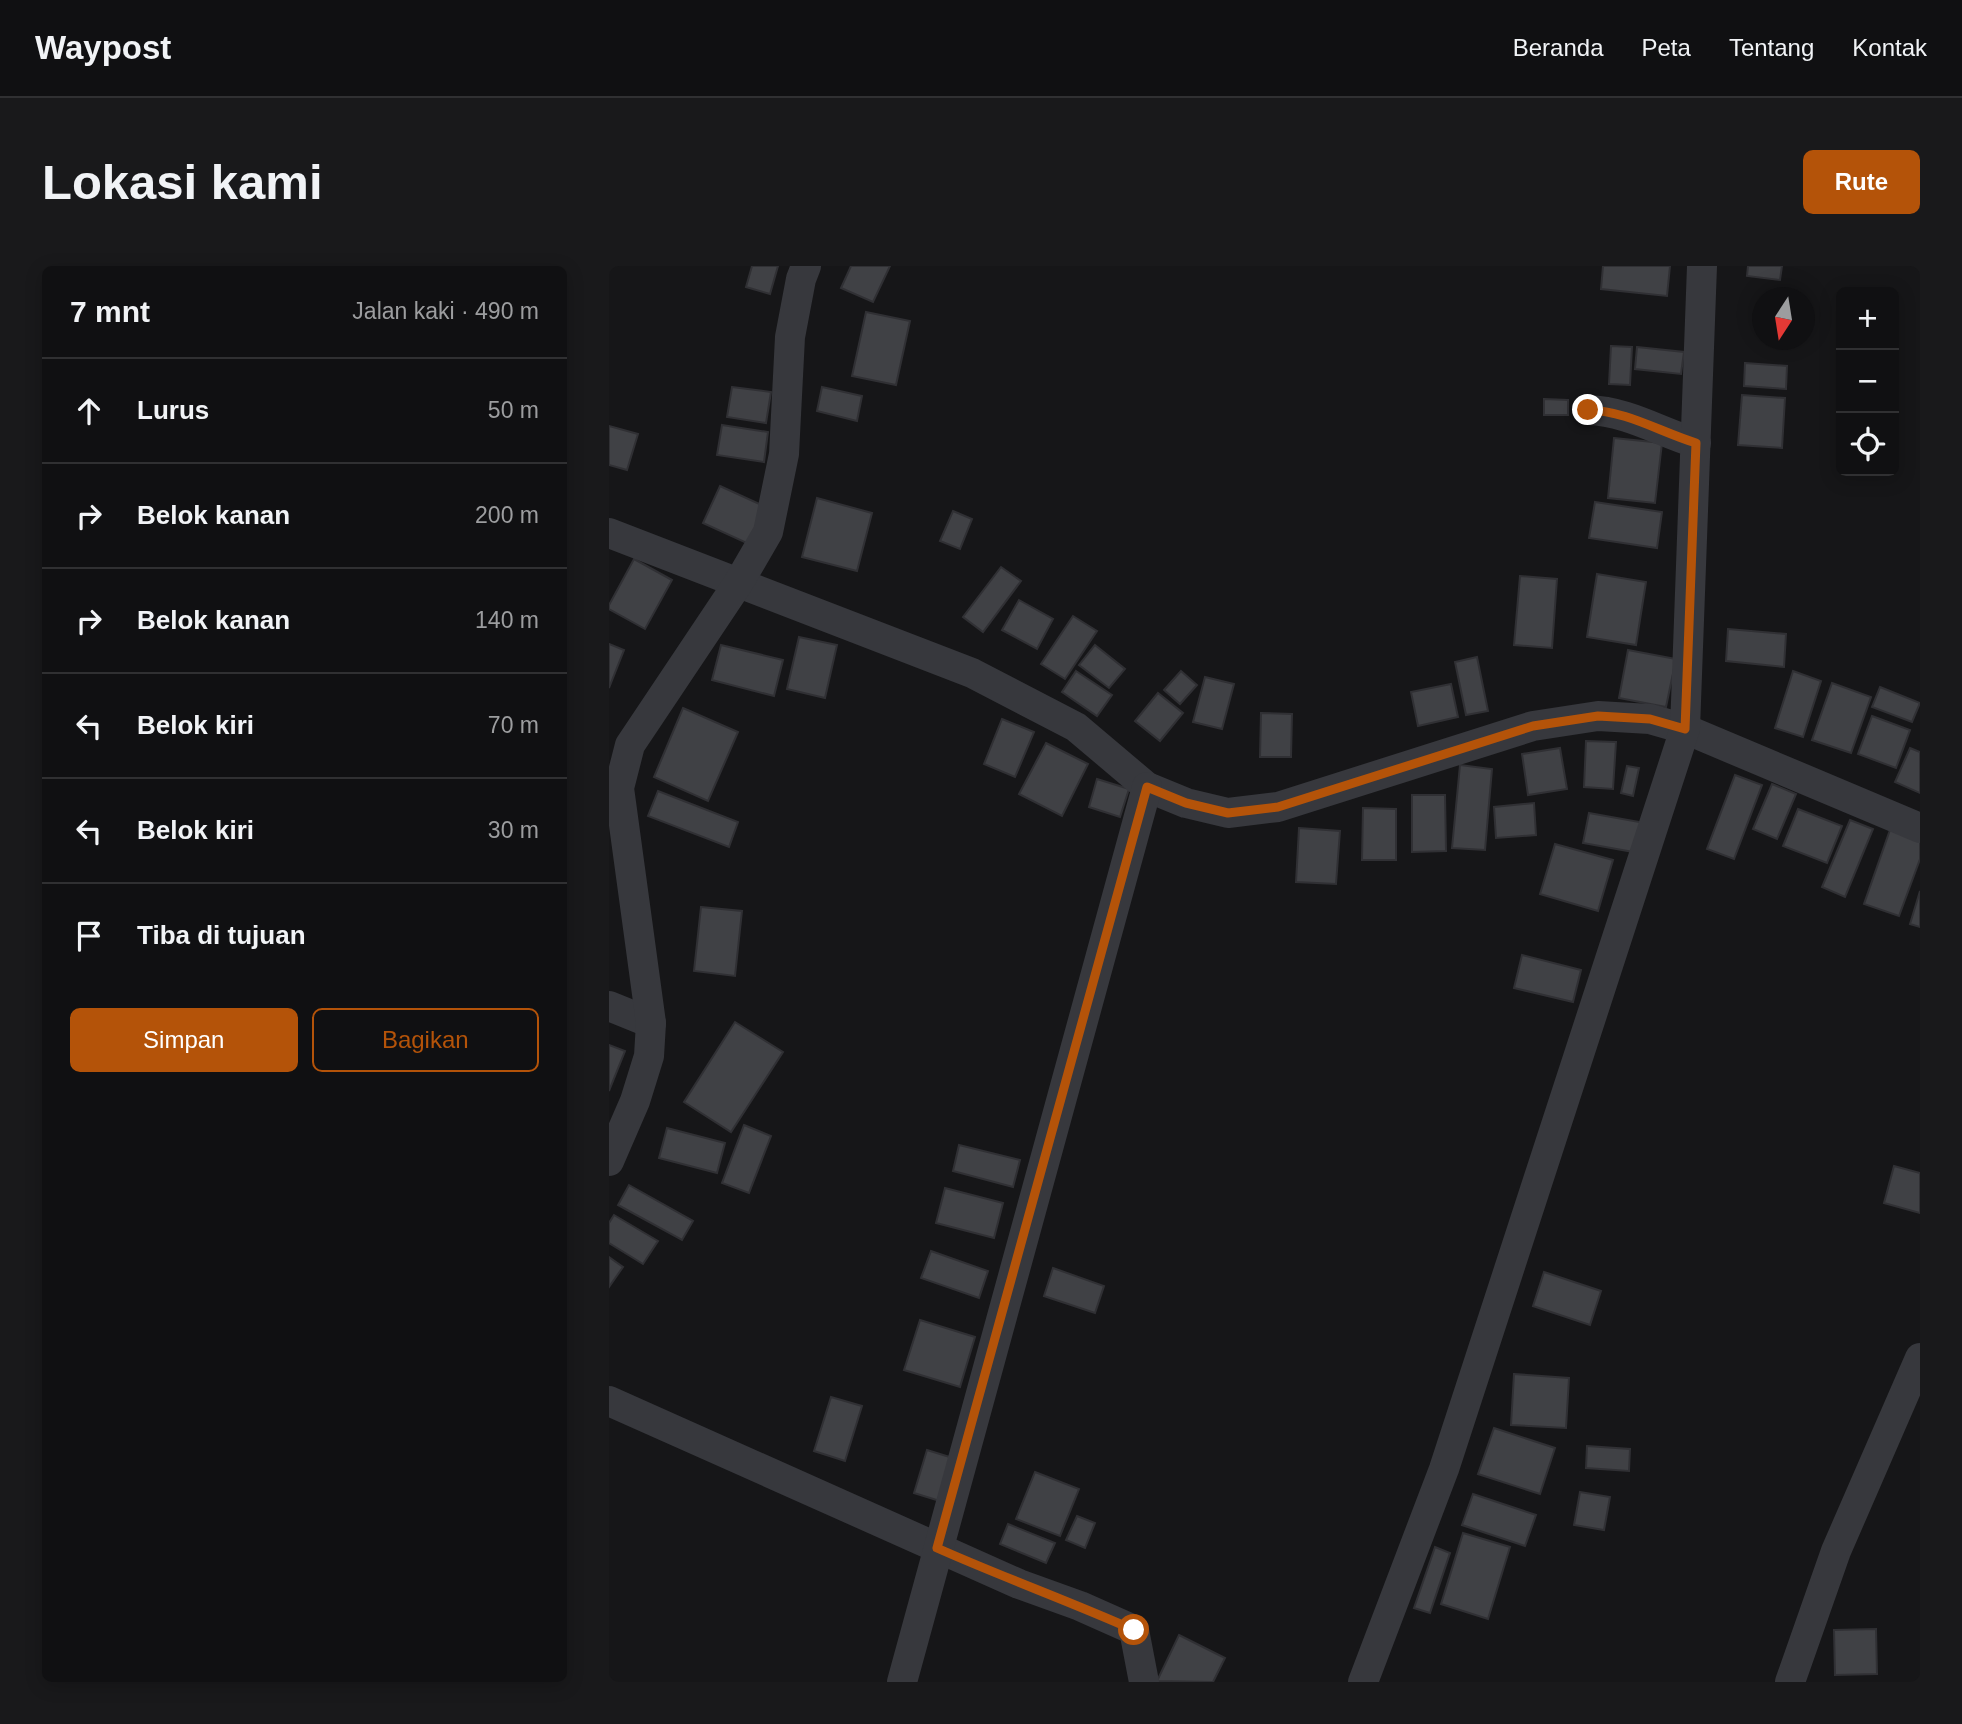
<!DOCTYPE html>
<html lang="id">
<head>
<meta charset="utf-8">
<style>
  :root { --surface:#101012; --page:#19191b; --text:#f1f3f6; --muted:#9c9d9f; --line:#303032; --accent:#b45309 }
  body { margin:0; font-family:Arial,sans-serif; background:var(--page); color:var(--text) }
  .controls { position:absolute; right:21px; top:21px; display:grid; overflow:hidden; border-radius:10px; box-shadow:0 4px 18px #0003 }
  .controls button { width:63px; height:63px; display:grid; place-items:center; padding:0; border:0; border-bottom:2px solid var(--line); background:var(--surface); color:var(--text); font:35px sans-serif }
  .compass { position:absolute; left:1143px; top:21px; width:63px; height:63px; border-radius:50%; background:var(--surface); box-shadow:0 4px 18px #0003; rotate:192deg }
  .stop { position:absolute; width:21px; height:21px; margin:-16px; border:5px solid #b45309; border-radius:50%; background:#fff }
  .stop.end { background:#b45309; border-color:#fff; box-shadow:0 2px 7px #0008 }
  .list { margin:0; padding:0; list-style:none }
  h2 { display:flex; justify-content:space-between; align-items:center; height:91px; margin:0; padding:0 28px; font-size:30px }
  h2 small { font-size:23px; font-weight:400; color:var(--muted) }
  .list li { display:grid; grid-template-columns:46px 1fr auto; gap:21px; align-items:center; box-sizing:border-box; height:105px; padding:0 28px; border-top:2px solid var(--line) }
  .list b { display:block; font-size:26px; white-space:nowrap }
  .list em { font-size:23px; font-style:normal; color:var(--muted) }
  .actions { display:flex; gap:14px; padding:21px 28px }
  .actions a { flex:1; padding:16px 0; border:2px solid var(--accent); border-radius:10px; text-align:center; font-size:24px; color:var(--accent) }
  .actions .main { background:var(--accent); color:#fff }
  .icon { flex:none; width:38px; height:38px; fill:none; stroke:currentColor; stroke-width:2; stroke-linecap:round; stroke-linejoin:round }
  .map { position:relative; flex:none; width:1311px; height:1416px; overflow:hidden; border-radius:10px }
  header { display:flex; align-items:center; gap:42px; box-sizing:border-box; height:98px; padding:0 35px; background:var(--surface); border-bottom:2px solid var(--line) }
  header strong { font-size:33px }
  nav { display:flex; gap:38px; margin-inline-start:auto; font-size:24px }
  .intro { display:flex; align-items:center; justify-content:space-between; box-sizing:border-box; height:168px; padding:0 42px }
  h1 { margin:0; font-size:49px }
  .button { padding:18px 32px; border-radius:10px; background:var(--accent); color:#fff; font-size:24px; font-weight:700 }
  main { display:flex; gap:42px; padding:0 42px }
  aside { flex:1; background:var(--surface); border-radius:10px; box-shadow:0 4px 18px #0003 }
  .map>svg:first-child { display:block }
  .building { fill:#404145; stroke:#303034; stroke-width:2 }
  .lines { fill:none; stroke-linecap:round; stroke-linejoin:round }
  .street { stroke:#37383d; stroke-width:30 }
  .route { stroke:#b45309; stroke-width:9 }
</style>
</head>
<body>
<header>
<strong>Waypost</strong>
<nav><a>Beranda</a><a>Peta</a><a>Tentang</a><a>Kontak</a></nav>
</header>
<div class="intro"><h1>Lokasi kami</h1><a class="button">Rute</a></div>
<main>
<aside>
<h2>7 mnt<small>Jalan kaki · 490 m</small></h2>
<ul class="list">
<li><svg class="icon" aria-label="ahead" viewBox="0 0 24 24"><path d="M12 20V5M6 11l6-6 6 6"/></svg><div><b>Lurus</b></div><em>50 m</em></li>
<li><svg class="icon" aria-label="right" viewBox="0 0 24 24"><path d="M7 20v-9h11M14 6l5 5-5 5"/></svg><div><b>Belok kanan</b></div><em>200 m</em></li>
<li><svg class="icon" aria-label="right" viewBox="0 0 24 24"><path d="M7 20v-9h11M14 6l5 5-5 5"/></svg><div><b>Belok kanan</b></div><em>140 m</em></li>
<li><svg class="icon" aria-label="left" viewBox="0 0 24 24"><path d="M17 20v-9H6M10 6l-5 5 5 5"/></svg><div><b>Belok kiri</b></div><em>70 m</em></li>
<li><svg class="icon" aria-label="left" viewBox="0 0 24 24"><path d="M17 20v-9H6M10 6l-5 5 5 5"/></svg><div><b>Belok kiri</b></div><em>30 m</em></li>
<li><svg class="icon" aria-label="arrive" viewBox="0 0 24 24"><path d="M6 21V4h12l-3 4 3 4H6"/></svg><div><b>Tiba di tujuan</b></div></li>
</ul>
<div class="actions"><a class="main">Simpan</a><a>Bagikan</a></div>
</aside>
<div class="map">
<svg width="1311" height="1416" viewBox="0 0 1311 1416">
  <rect width="100%" height="100%" fill="#161618"/>
  <!-- building -->
  <g class="building">
    <path d="M143 0H169L161 28 137 21Z"/>
    <path d="M242 0H281L264 36 232 22Z"/>
    <path d="M994 0H1061L1058 30 992 23Z"/>
    <path d="M1139 0H1173L1171 14 1138 10Z"/>
    <path d="M257 46 301 55 287 119 243 110Z"/>
    <path d="M1002 80 1023 81 1021 119 1000 118Z"/>
    <path d="M1028 81 1075 86 1072 108 1026 103Z"/>
    <path d="M1136 97 1178 100 1177 123 1135 120Z"/>
    <path d="M123 121 162 126 157 157 118 151Z"/>
    <path d="M213 121 253 130 248 155 208 145Z"/>
    <path d="M1133 129 1176 132 1173 182 1129 179Z"/>
    <path d="M935 133 959 134V149H935Z"/>
    <path d="M113 159 159 166 155 196 108 189Z"/>
    <path d="M0 160 29 168 18 204 0 199Z"/>
    <path d="M1005 172 1053 177 1046 237 999 232Z"/>
    <path d="M111 220 159 242 142 279 94 257Z"/>
    <path d="M208 232 263 247 248 305 193 291Z"/>
    <path d="M986 236 1053 246 1048 282 980 272Z"/>
    <path d="M344 245 363 253 351 283 331 275Z"/>
    <path d="M25 293 63 314 36 363 0 343V339Z"/>
    <path d="M392 301 412 315 374 366 354 351Z"/>
    <path d="M988 308 1037 316 1027 379 978 371Z"/>
    <path d="M911 310 948 313 943 382 905 379Z"/>
    <path d="M410 334 444 353 428 383 393 364Z"/>
    <path d="M464 350 488 365 456 413 432 398Z"/>
    <path d="M1119 363 1177 368 1175 401 1117 395Z"/>
    <path d="M190 371 228 379 216 432 178 423Z"/>
    <path d="M0 378 15 384 0 422Z"/>
    <path d="M112 379 174 394 165 430 103 414Z"/>
    <path d="M486 379 516 403 500 422 470 399Z"/>
    <path d="M1019 384 1067 393 1057 441 1010 432Z"/>
    <path d="M868 391 879 445 857 449 846 396Z"/>
    <path d="M467 405 503 429 488 450 453 426Z"/>
    <path d="M572 405 588 419 571 438 555 424Z"/>
    <path d="M1184 405 1212 415 1194 471 1166 462Z"/>
    <path d="M596 411 625 418 613 463 584 456Z"/>
    <path d="M1223 417 1262 431 1242 487 1203 474Z"/>
    <path d="M842 418 849 451 809 460 802 426Z"/>
    <path d="M1271 421 1311 437 1303 456 1263 441Z"/>
    <path d="M549 427 574 447 551 475 526 455Z"/>
    <path d="M74 442 129 466 99 535 45 511Z"/>
    <path d="M652 447 683 448 682 491H651Z"/>
    <path d="M1263 450 1301 464 1287 502 1249 488Z"/>
    <path d="M393 453 425 466 406 511 375 498Z"/>
    <path d="M977 475 1007 476 1004 523 975 521Z"/>
    <path d="M437 477 479 498 453 550 410 528Z"/>
    <path d="M951 482 958 523 919 529 913 488Z"/>
    <path d="M1301 482 1311 486V527L1286 516Z"/>
    <path d="M851 499 883 503 876 584 843 582Z"/>
    <path d="M1018 500 1030 502 1024 530 1012 527Z"/>
    <path d="M1126 509 1153 519 1125 593 1098 583Z"/>
    <path d="M488 513 520 523 511 551 480 541Z"/>
    <path d="M1163 518 1187 528 1168 573 1144 563Z"/>
    <path d="M49 525 129 556 120 581 39 550Z"/>
    <path d="M803 529H836L837 585 803 586Z"/>
    <path d="M925 537 927 569 887 572 885 541Z"/>
    <path d="M754 542 787 543V594H753Z"/>
    <path d="M1189 543 1233 560 1218 597 1174 580Z"/>
    <path d="M980 547 1036 557 1030 587 974 577Z"/>
    <path d="M1241 554 1264 563 1236 631 1213 621Z"/>
    <path d="M1282 561 1311 571V593L1290 650 1255 638Z"/>
    <path d="M690 562 731 565 727 618 687 616Z"/>
    <path d="M946 578 1004 594 989 645 931 628Z"/>
    <path d="M1311 625V661L1301 658Z"/>
    <path d="M92 641 133 645 126 710 85 705Z"/>
    <path d="M913 689 972 704 964 736 905 722Z"/>
    <path d="M126 756 174 786 122 866 75 836Z"/>
    <path d="M0 779 16 785 0 825Z"/>
    <path d="M135 859 162 870 140 927 113 917Z"/>
    <path d="M58 862 116 877 108 907 50 892Z"/>
    <path d="M350 879 411 894 404 921 344 905Z"/>
    <path d="M1285 900 1311 907V947L1275 937Z"/>
    <path d="M20 919 84 955 73 974 9 939Z"/>
    <path d="M336 922 394 937 385 972 327 957Z"/>
    <path d="M5 949 49 975 34 998 0 977V957Z"/>
    <path d="M322 985 379 1005 370 1032 312 1012Z"/>
    <path d="M0 991 14 1001 0 1021Z"/>
    <path d="M444 1002 495 1020 486 1047 435 1030Z"/>
    <path d="M935 1006 992 1025 981 1059 924 1040Z"/>
    <path d="M311 1054 366 1071 351 1121 295 1104Z"/>
    <path d="M905 1108 960 1112 957 1162 902 1159Z"/>
    <path d="M222 1131 253 1140 236 1195 205 1185Z"/>
    <path d="M885 1162 946 1182 931 1228 869 1208Z"/>
    <path d="M978 1180 1021 1183 1020 1205 977 1202Z"/>
    <path d="M318 1184 347 1193 334 1236 305 1227Z"/>
    <path d="M426 1206 470 1223 451 1270 407 1253Z"/>
    <path d="M971 1226 1001 1231 995 1264 965 1259Z"/>
    <path d="M864 1228 927 1249 916 1280 853 1259Z"/>
    <path d="M468 1250 486 1257 476 1282 457 1274Z"/>
    <path d="M399 1258 446 1277 437 1297 391 1278Z"/>
    <path d="M854 1267 901 1281 879 1353 832 1338Z"/>
    <path d="M826 1281 841 1287 821 1347 805 1342Z"/>
    <path d="M1267 1363 1268 1408 1226 1409 1225 1364Z"/>
    <path d="M570 1369 616 1392 604 1416 548 1415Z"/>
  </g>
  <g class="lines">
    <!-- street -->
    <g class="street">
      <path d="M979 144C1018 145 1051 166 1087 177"/>
      <path d="M0 267 363 407 467 461 538 521 577 537 619 547 669 541 924 460 989 450 1041 453 1076 463 1311 562"/>
      <path d="M0 740 42 757"/>
      <path d="M0 895 26 835 40 790 42 757 10 522 21 479 130 316 159 266 175 188 181 71 192 13 197 0"/>
      <path d="M0 1135 410 1318 471 1340 525 1364 535 1416"/>
      <path d="M293 1416 538 521"/>
      <path d="M754 1416 835 1203 1076 463 1093 0"/>
      <path d="M1181 1416 1227 1285 1311 1092"/>
    </g>
  </g>
  <g class="lines">
    <!-- route -->
    <path class="route" d="M525 1364C460 1335 393 1311 328 1282L538 521 577 537 619 547 669 541 924 460 989 450 1041 453 1076 463 1087 177C1051 166 1018 145 979 144"/>
  </g>
</svg>
<div class="controls">
<button>+</button>
<button>−</button>
<button><svg class="icon" aria-label="locate" viewBox="0 0 24 24"><circle cx="12" cy="12" r="6"/><path d="M12 2v4M12 18v4M2 12h4M18 12h4"/></svg></button>
</div>
<svg class="compass" viewBox="-18 -18 36 36"><path d="M0-13l5 13h-10z" fill="#e53935"/><path d="M0 13l5-13h-10z" fill="#9c9d9f"/></svg>
<div class="stop" style="left:525px;top:1364px"></div>
<div class="stop end" style="left:979px;top:144px"></div>
</div>
</main>
</body>
</html>
